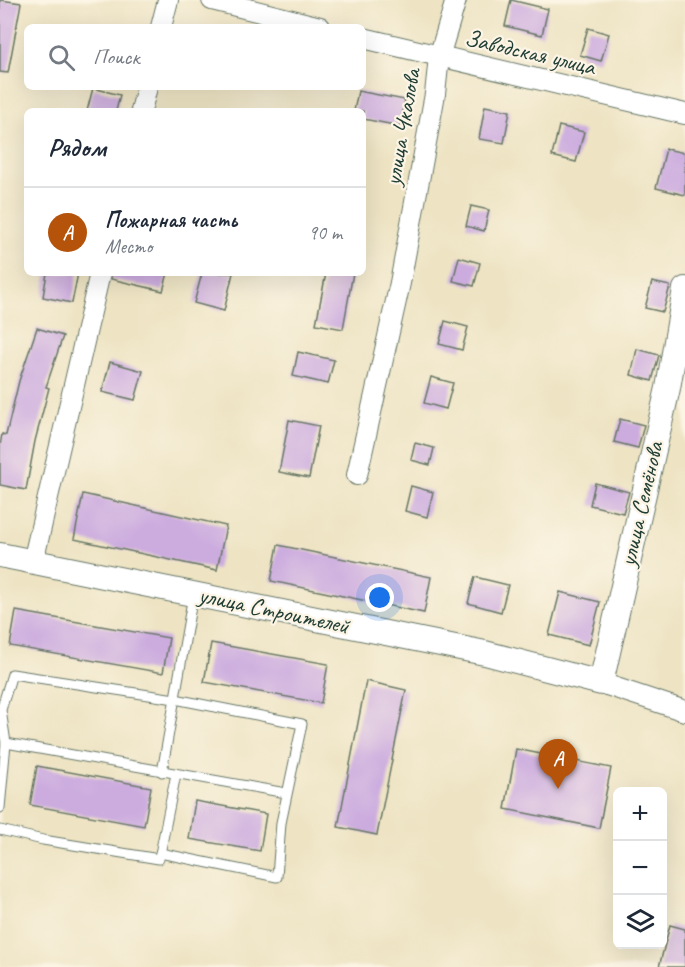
<!DOCTYPE html>
<html lang="ru">
<head>
<meta charset="utf-8">
<style>
  :root { --surface:#fff; --page:#f6f6f7; --text:#1f2937; --muted:#747a83; --line:#e0e1e3; --accent:#b45309 }
  body { margin:0; font-family:Caveat,sans-serif; background:var(--page); color:var(--text) }
  .controls { position:absolute; right:18px; bottom:18px; display:grid; overflow:hidden; border-radius:9px; box-shadow:0 6px 24px #0002 }
  .controls button { width:54px; height:54px; display:grid; place-items:center; padding:0; border:0; border-bottom:2px solid var(--line); background:var(--surface); color:var(--text); font:30px sans-serif }
  .you { position:absolute; left:380px; top:598px; width:21px; height:21px; margin:-15px; border:4px solid #fff; border-radius:50%; background:#1a73e8; box-shadow:0 0 0 9px #1a73e833 }
  .badge { display:grid; place-items:center; width:39px; height:39px; border-radius:50%; background:var(--accent); color:#fff; font-size:20px; font-weight:700 }
  .pin { position:absolute; translate:-50% -50px; filter:drop-shadow(0 2px 3px #0008) }
  .pin::after { content:''; position:absolute; top:32px; width:21px; height:18px; background:inherit; clip-path:polygon(0 0,100% 0,50% 100%) }
  .list { margin:0; padding:0; list-style:none }
  h2 { display:flex; justify-content:space-between; align-items:center; height:78px; margin:0; padding:0 24px; font-size:26px }
  h2 small { font-size:20px; font-weight:400; color:var(--muted) }
  .list li { display:grid; grid-template-columns:39px 1fr auto; gap:18px; align-items:center; box-sizing:border-box; height:90px; padding:0 24px; border-top:2px solid var(--line) }
  .list b { display:block; font-size:22px; white-space:nowrap }
  .list p { margin:0; font-size:20px; white-space:nowrap; color:var(--muted) }
  .list em { font-size:20px; font-style:normal; color:var(--muted) }
  .icon { flex:none; width:33px; height:33px; fill:none; stroke:currentColor; stroke-width:2; stroke-linecap:round; stroke-linejoin:round }
  .map { position:relative; flex:none; width:685px; height:967px; overflow:hidden }
  .search { position:absolute; background:var(--surface); box-shadow:0 6px 24px #0002; left:24px; top:24px; width:342px; height:66px; display:flex; align-items:center; gap:15px; box-sizing:border-box; padding:0 21px; border-radius:9px; color:var(--muted); font-size:22px }
  .panel { position:absolute; background:var(--surface); box-shadow:0 6px 24px #0002; left:24px; top:108px; width:342px; height:168px; border-radius:9px }
  .map>svg:first-child { display:block }
  .building { fill:#ccacdf }
  .lines { fill:none; stroke-linecap:round; stroke-linejoin:round }
  .service-casing { stroke:#677766; stroke-width:11 }
  .minor-casing { stroke:#677766; stroke-width:22 }
  .tertiary-casing { stroke:#677766; stroke-width:26 }
  .service { stroke:#fff; stroke-width:9 }
  .minor { stroke:#fff; stroke-width:20 }
  .tertiary { stroke:#fff; stroke-width:24 }
  .labels { text-anchor:middle; dominant-baseline:central; stroke-width:4.5; stroke-linejoin:round; paint-order:stroke }
  .street-label { font-size:24px; fill:#1f3d34; stroke:#fcf5e5 }
</style>
</head>
<body>
<div class="map">
<svg width="685" height="967" viewBox="0 0 685 967">
  <rect width="100%" height="100%" fill="#fcf5e5"/>
  <filter id="ink" filterUnits="userSpaceOnUse"><feTurbulence type="fractalNoise" baseFrequency=".0167" numOctaves="2"/><feDisplacementMap in="SourceGraphic" scale="12" xChannelSelector="R" yChannelSelector="G"/><feConvolveMatrix kernelMatrix="1 2 1 2 8 2 1 2 1" color-interpolation-filters="sRGB"/></filter>
  <filter id="wash" filterUnits="userSpaceOnUse"><feTurbulence type="fractalNoise" baseFrequency=".008" numOctaves="4" result="noise"/><feDisplacementMap in="SourceGraphic" scale="24" xChannelSelector="R" yChannelSelector="G"/><feGaussianBlur stdDeviation="1.35" result="paint"/><feColorMatrix in="noise" values="0 0 0 0 0 0 0 0 0 0 0 0 0 0 0 0 0 1.4 0 .05"/><feComposite in="paint" operator="in"/></filter>
  <g filter="url(#wash)">
    <rect width="100%" height="100%" fill="#eee4c4"/>
    <g id="blocks">
      <!-- building -->
      <g class="building">
        <path d="M0 0 21 3 8 73 0 72Z"/>
        <path d="M511 0 548 9 542 35 505 26Z"/>
        <path d="M588 28 609 34 601 61 580 55Z"/>
        <path d="M93 88 120 95 116 111H87Z"/>
        <path d="M358 91 405 100 400 126 363 119V111H354Z"/>
        <path d="M485 106 510 111 504 143 479 139Z"/>
        <path d="M559 126 584 132 576 162 552 156Z"/>
        <path d="M666 149 685 153V195L656 188Z"/>
        <path d="M471 206 489 210 484 231 466 226Z"/>
        <path d="M459 257 480 263 474 286 453 281Z"/>
        <path d="M47 273H78L72 303 43 297Z"/>
        <path d="M112 273H168L163 291 111 279Z"/>
        <path d="M202 273H233L224 311 194 303Z"/>
        <path d="M326 273H353L343 329 316 324Z"/>
        <path d="M652 282 670 286 663 312 645 308Z"/>
        <path d="M445 321 468 327 462 350 439 344Z"/>
        <path d="M37 328 63 336 46 387 49 388 35 441 26 490 0 485V446L2 434 6 435 19 381Z"/>
        <path d="M637 349 659 355 652 381 631 375Z"/>
        <path d="M298 352 334 360 328 384 293 376Z"/>
        <path d="M110 362 143 371 135 400 102 392Z"/>
        <path d="M431 377 453 383 446 409 424 403Z"/>
        <path d="M620 419 644 425 638 448 614 442Z"/>
        <path d="M289 420 319 426 309 478 279 472Z"/>
        <path d="M415 443 434 448 430 465 411 460Z"/>
        <path d="M595 483 629 492 623 513 590 505Z"/>
        <path d="M411 486 433 492 427 517 405 511Z"/>
        <path d="M83 494 226 526 217 570 74 539Z"/>
        <path d="M278 545 431 577 424 613 271 581Z"/>
        <path d="M475 577 508 585 501 612 468 603Z"/>
        <path d="M560 592 600 602 589 645 549 635Z"/>
        <path d="M16 611 169 638 163 673 10 646Z"/>
        <path d="M211 643 328 664 321 703 204 682Z"/>
        <path d="M366 681 406 690 377 835 338 827Z"/>
        <path d="M516 749 611 768 599 828 505 809Z"/>
        <path d="M37 766 151 787 144 826 30 805Z"/>
        <path d="M195 801 266 814 260 851 189 839Z"/>
        <path d="M670 925 685 929V967H659Z"/>
      </g>
    </g>
  </g>
  <g filter="url(#ink)">
    <use href="#blocks" fill-opacity="0" stroke="#677766" stroke-width="1.5"/>
    <g class="lines">
      <defs>
        <g id="service">
          <path d="M6 743 286 793"/>
          <path d="M162 772 193 595"/>
          <path d="M0 808 6 743 1 710 12 674 175 699 302 724 281 823 277 877 160 853"/>
          <path d="M0 830 43 840 159 859 176 774"/>
        </g>
        <g id="minor">
          <path d="M212 0 320 27"/>
          <path d="M161 27 168 0"/>
          <path d="M363 38 685 114"/>
          <path d="M141 111 147 87"/>
          <path d="M357 475 400 283 435 94 439 57 456 0"/>
          <path d="M33 562 100 273"/>
          <path d="M601 683 685 711"/>
        </g>
        <path id="tertiary" d="M0 555 485 653 601 683 668 388 685 289"/>
      </defs>
      <!-- service casing -->
      <use href="#service" class="service-casing"/>
      <!-- minor casing -->
      <use href="#minor" class="minor-casing"/>
      <!-- tertiary casing -->
      <use href="#tertiary" class="tertiary-casing"/>
      <!-- service -->
      <use href="#service" class="service"/>
      <!-- minor -->
      <use href="#minor" class="minor"/>
      <!-- tertiary -->
      <use href="#tertiary" class="tertiary"/>
    </g>
  </g>
  <g class="labels">
    <!-- street labels -->
    <g class="street-label">
      <text transform="translate(530 52) rotate(13)">Заводская улица</text>
      <text transform="translate(402 127) rotate(-80)">улица Чкалова</text>
      <text transform="translate(641 504) rotate(-77)">улица Семёнова</text>
      <text transform="translate(274 610) rotate(12)">улица Строителей</text>
    </g>
  </g>
</svg>
<div class="controls">
<button>+</button>
<button>−</button>
<button><svg class="icon" aria-label="layers" viewBox="0 0 24 24"><path d="M12 4l9 5-9 5-9-5zM3 14l9 5 9-5"/></svg></button>
</div>
<div class="you"></div>
<div class="pin badge" style="left:558px;top:789px">A</div>
<div class="search"><svg class="icon" aria-label="search" viewBox="0 0 24 24"><circle cx="10" cy="10" r="6"/><path d="M15 15l6 6"/></svg>Поиск</div>
<section class="panel">
<h2>Рядом<small></small></h2>
<ul class="list">
<li><span class="badge">A</span><div><b>Пожарная часть</b><p>Место</p></div><em>90 m</em></li>
</ul>
</section>
</div>
</body>
</html>
